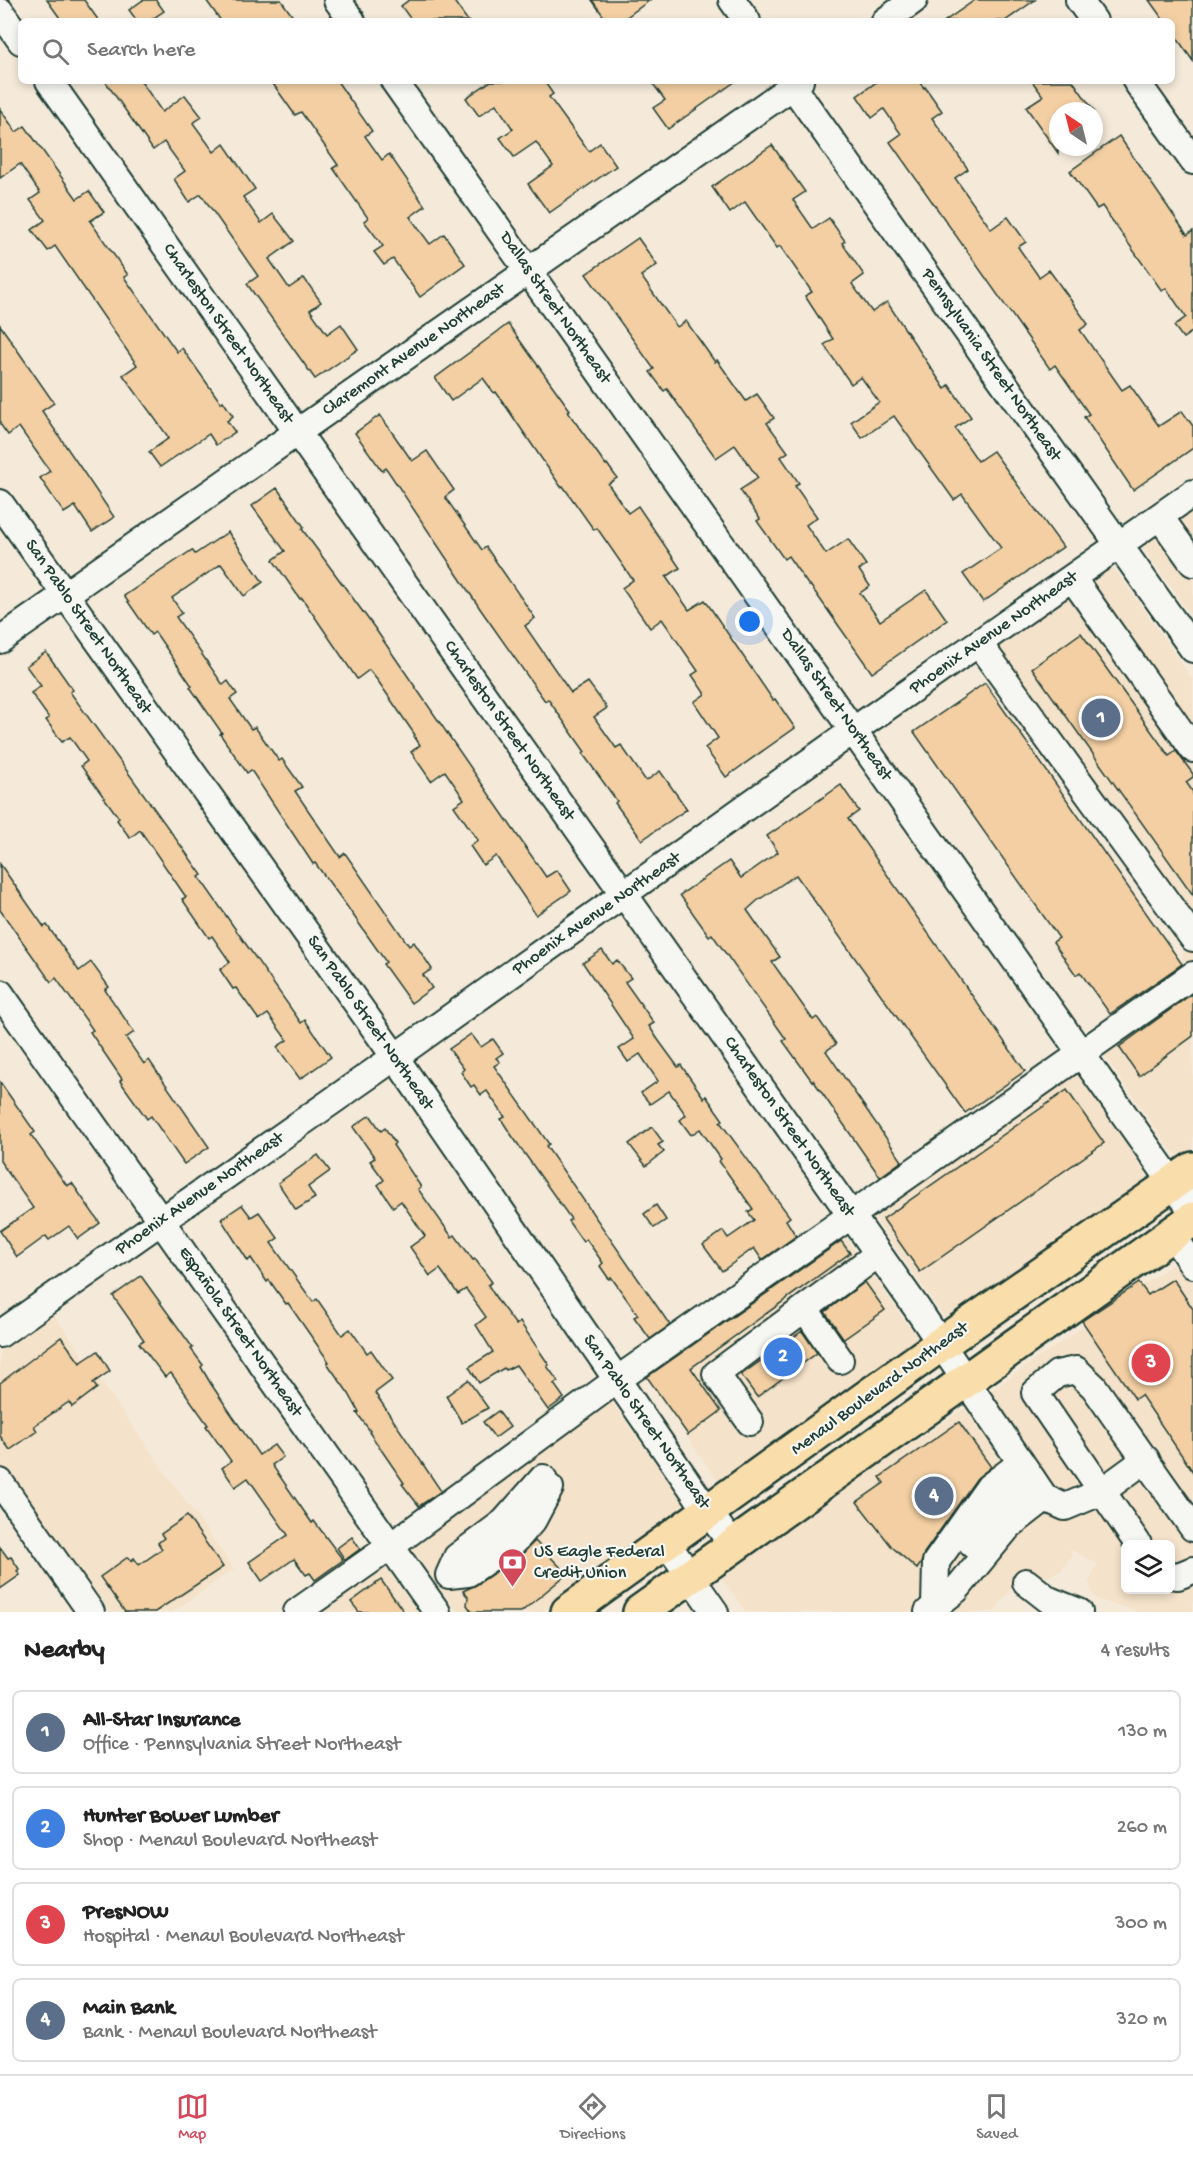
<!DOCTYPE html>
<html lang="en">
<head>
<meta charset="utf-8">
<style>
  :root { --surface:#fff; --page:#f6f6f6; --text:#222; --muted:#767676; --line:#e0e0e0; --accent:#d1495b }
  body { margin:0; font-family:"Gochi Hand",sans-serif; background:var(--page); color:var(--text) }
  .controls { position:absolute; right:18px; bottom:18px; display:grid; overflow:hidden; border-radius:9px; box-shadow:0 3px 9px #0003 }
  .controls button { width:54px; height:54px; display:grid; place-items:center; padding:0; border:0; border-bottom:2px solid var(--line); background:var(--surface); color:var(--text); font:30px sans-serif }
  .compass { position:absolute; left:1049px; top:102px; width:54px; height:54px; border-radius:50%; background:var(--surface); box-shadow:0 3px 9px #0003; rotate:325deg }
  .you { position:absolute; left:750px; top:622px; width:21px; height:21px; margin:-15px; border:4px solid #fff; border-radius:50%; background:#1a73e8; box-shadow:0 0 0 9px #1a73e833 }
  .badge { display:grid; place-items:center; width:39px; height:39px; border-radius:50%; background:var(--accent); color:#fff; font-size:20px; font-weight:700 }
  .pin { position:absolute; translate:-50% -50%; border:3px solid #fff; box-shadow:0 2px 6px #0006 }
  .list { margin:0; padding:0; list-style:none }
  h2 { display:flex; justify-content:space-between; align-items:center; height:78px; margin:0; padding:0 24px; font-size:26px }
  h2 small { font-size:20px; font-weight:400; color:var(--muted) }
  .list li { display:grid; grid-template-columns:39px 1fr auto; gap:18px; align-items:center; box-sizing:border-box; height:84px; margin:0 12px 12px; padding:0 12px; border:2px solid var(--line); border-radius:9px }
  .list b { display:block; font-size:22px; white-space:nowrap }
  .list p { margin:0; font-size:20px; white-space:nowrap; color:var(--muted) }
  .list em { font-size:20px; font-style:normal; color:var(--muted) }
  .icon { flex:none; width:33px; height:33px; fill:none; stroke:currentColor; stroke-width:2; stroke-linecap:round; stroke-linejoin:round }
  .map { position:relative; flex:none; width:1193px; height:1612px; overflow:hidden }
  .search { position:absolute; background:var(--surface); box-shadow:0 3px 9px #0003; left:18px; right:18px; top:18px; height:66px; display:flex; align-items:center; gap:15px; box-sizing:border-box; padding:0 21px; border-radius:9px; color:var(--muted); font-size:22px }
  .sheet { height:462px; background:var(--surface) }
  nav { display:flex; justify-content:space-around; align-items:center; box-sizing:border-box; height:84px; border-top:2px solid var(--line); background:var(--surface); font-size:16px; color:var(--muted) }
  nav a { display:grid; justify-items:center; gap:3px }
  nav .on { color:var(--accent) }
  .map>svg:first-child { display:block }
  .built { fill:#f4e2ca; fill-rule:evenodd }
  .building { fill:#f3cfa3; stroke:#1f3d34; stroke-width:1.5 }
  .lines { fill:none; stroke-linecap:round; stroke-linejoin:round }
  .minor-casing { stroke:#1f3d34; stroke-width:30 }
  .major-casing { stroke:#1f3d34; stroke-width:38 }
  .minor { stroke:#f6f6f2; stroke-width:26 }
  .major { stroke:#f9deab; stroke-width:33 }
  .labels { text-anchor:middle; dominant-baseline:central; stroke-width:4.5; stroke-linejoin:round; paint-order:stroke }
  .street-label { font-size:18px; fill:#1f3d34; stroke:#f6f6f2 }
  .poi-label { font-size:18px; fill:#1f3d34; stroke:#f6f6f2; text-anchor:start }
</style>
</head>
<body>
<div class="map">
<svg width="1193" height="1612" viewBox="0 0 1193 1612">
  <rect width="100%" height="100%" fill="#f5eada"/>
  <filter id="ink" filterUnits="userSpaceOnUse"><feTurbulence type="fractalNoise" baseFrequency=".0167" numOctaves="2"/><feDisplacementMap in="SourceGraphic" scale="12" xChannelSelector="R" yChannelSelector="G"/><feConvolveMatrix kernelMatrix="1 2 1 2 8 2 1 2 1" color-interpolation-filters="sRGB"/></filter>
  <g filter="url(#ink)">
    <!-- built -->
    <g class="built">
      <path d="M1193 509V618L1144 549 1145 542Z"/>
      <path d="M1108 569H1115L1193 680V970L1179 979 1184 947 982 660Z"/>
      <path d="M1193 983V1148L1185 1154 1178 1155 1171 1150 1100 1049Z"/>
      <path d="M1075 1072 1145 1172V1180L1141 1186 952 1318 943 1315 870 1212Z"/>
      <path d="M839 1228 922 1345 721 1486 640 1368Z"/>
      <path d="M1193 1250V1612H1140L1099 1600 1093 1595 1089 1582 1097 1564 1070 1549 1071 1556 1061 1571 1050 1576 1041 1575 1027 1568 994 1612H746L720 1576 729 1566 996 1387ZM1126 1544H1170V1590H1126Z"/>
      <path d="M52 1312 234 1569 173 1612H111L0 1462V1349Z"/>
      <path d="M608 1397 686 1506 542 1612H457L405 1540Z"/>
      <path d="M381 1560 418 1612H306Z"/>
    </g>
    <!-- building -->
    <g class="building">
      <path d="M47 0H84L99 21H62Z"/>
      <path d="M143 0H156L164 11 149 21H137L129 10Z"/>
      <path d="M206 0H281L296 21H221Z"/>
      <path d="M409 0H453L468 21H412L401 6Z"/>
      <path d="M592 0H650L621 21H607Z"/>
      <path d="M975 0H1035L1005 21H945Z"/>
      <path d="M1149 0H1193V61L1172 31V21H1164Z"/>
      <path d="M105 81H141L162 112 185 95 202 117 193 123 214 152 224 144 255 189 243 197 261 223 273 214 294 241 269 259 289 288 304 278 321 302 310 310 327 334 341 324 358 349 315 379 247 284 258 276 201 194 189 202 174 179 185 171 164 142 153 150Z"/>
      <path d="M271 81H337L372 131 365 136 382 160 389 154 425 206 410 217 430 244 444 234 465 264 420 297 393 259 384 265 374 252 383 246 364 221 368 218 333 168 338 165 301 112 295 115Z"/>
      <path d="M491 81H544L553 94 549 97 584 145 589 151 600 143 616 166 549 213 528 184 553 166 536 142 514 157 500 138 513 129 496 104 479 116 466 98Z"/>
      <path d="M651 81H736L668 129 653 108 665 100Z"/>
      <path d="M878 81H919L924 88 925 87 942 111 932 118 968 169 955 178 991 229 1008 217 1026 242 1018 247 1039 277 1049 270 1070 299 1088 324 1080 330 1122 390 1130 385 1159 426 1182 411 1193 426V448L1133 490 1084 417 1089 414 1055 365 1050 369 890 142 901 134 884 109 872 118 857 96Z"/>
      <path d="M1032 81H1073L1094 111H1058V153L1026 107 1043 96Z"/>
      <path d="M0 109 16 132 25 126 77 199 89 191 104 212 90 221 128 275 124 277 177 352 182 348 221 403 223 401 233 416 227 421 235 432 216 445 209 434 160 467 149 452 169 438 123 375 137 365 55 246 48 251 32 230 45 220 30 200 40 193 20 164 0 178Z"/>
      <path d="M1119 136 1187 235 1193 231V331L1183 338 1174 326 1186 317 1166 288 1162 291 1102 206 1097 209 1070 171Z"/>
      <path d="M772 145 805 192 793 200 813 229 829 218 845 241 842 243 864 275 852 284 872 312 887 302 945 389 949 385 971 417 955 428 978 461 993 451 1063 547 983 602 963 574 1001 548 962 494 954 500 894 416 862 438 851 422 879 402 861 377 851 384 824 345 833 339 805 296 812 292 780 246 777 248 745 202 730 213 712 187Z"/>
      <path d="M638 238 657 265 641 276 677 327 686 321 715 362 717 360 746 401 757 394 774 418 767 423 788 452 781 457 799 483 795 486 817 517 806 525 826 554 848 539 866 565 859 570 870 586 860 593 880 621 926 590 947 620 872 673 810 585 809 586 788 556 784 559 757 521 760 519 740 490 758 478 735 445 716 458 667 389 664 391 650 372 654 369 586 274Z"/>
      <path d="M508 324 570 410 568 412 606 465 607 464 617 478 608 484 628 513 638 506 680 568 666 577 689 610 705 600 773 700 775 699 795 728 726 777 705 748 718 738 694 702 705 694 692 675 698 671 662 619 650 628 622 588 633 580 597 528 594 530 563 486 561 487 496 392 494 393 483 378 451 401 435 378Z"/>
      <path d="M0 325 54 403 42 411 114 517 92 532 75 506 64 513 40 478 50 471 19 427 8 435 0 424Z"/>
      <path d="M380 415 412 461 427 451 454 490 445 497 482 550 486 547 535 618 525 626 571 693 588 682 607 708 594 717 616 748 621 745 646 781 660 771 687 809 642 840 615 803 617 801 583 754 585 752 548 699 545 701 481 610 386 468 382 471 355 433Z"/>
      <path d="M277 488 304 527 302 529 374 627 546 877 557 870 571 891 536 915 496 856 483 865 470 846 478 840 454 806 464 799 445 771 431 781 411 752 420 745 414 736 415 735 378 681 369 670 357 679 302 598 300 599 273 560 285 551 252 506Z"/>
      <path d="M228 532 263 582 244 596 221 564 172 598 182 613 176 617 223 685 228 681 237 694 230 699 251 729 255 727 279 761 282 759 302 787 295 791 340 857 345 853 409 946 414 942 432 969 423 975 432 988 411 1003 383 964 386 962 346 905 315 863 313 864 251 770 247 773 220 734 222 733 190 687 192 686 155 632 151 635 124 596 192 550 195 554Z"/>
      <path d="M1081 633 1169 756 1176 751 1193 774V777L1186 782 1193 792V895L1032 668Z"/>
      <path d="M46 652 73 690 70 692 202 875 199 877 301 1023 305 1020 331 1057 300 1079 277 1047 287 1040 268 1014 259 1020 236 988 233 989 220 970 230 962 212 936 209 938 182 899 186 897 140 830 130 838 117 820 119 818 81 766 87 761 70 737 62 742 46 720 49 718 31 693 41 686 26 666Z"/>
      <path d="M985 683 1182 964 1110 1014 1080 972 1076 975 1053 942 1059 938 914 732Z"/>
      <path d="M841 785 859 811 848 819 1025 1071 965 1113 796 875 757 901 747 910 780 957 772 962 813 1020 817 1017 836 1044 826 1051 902 1161 880 1177 813 1080 812 1081 783 1041 786 1039 712 934 709 936 680 895 729 861 741 878 778 852 767 836Z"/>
      <path d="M0 864 44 927 47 925 79 971 91 962 109 987 105 990 134 1032 126 1038 144 1064 149 1060 209 1147 184 1164 151 1116 147 1119 120 1081 122 1079 90 1032 93 1030 56 978 51 982 0 910Z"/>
      <path d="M602 950 612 964 617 960 631 978 625 982 654 1023 649 1026 659 1041 678 1067 681 1065 704 1098 706 1096 723 1120 720 1122 790 1217 786 1220 796 1236 762 1260 754 1248 722 1271 703 1245 723 1231 728 1238 754 1220 748 1212 753 1209 719 1161 721 1159 700 1129 691 1135 680 1120 686 1115 669 1091 650 1104 641 1093 658 1081 640 1054 628 1062 619 1049 634 1039 583 963Z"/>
      <path d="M1193 993V1036L1139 1076 1119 1047Z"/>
      <path d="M471 1034 481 1047 493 1039 503 1053 496 1058 500 1062 494 1066 549 1144 546 1146 670 1325 650 1339 634 1317 638 1315 611 1277 609 1279 600 1266 603 1263 586 1239 583 1242 568 1221 571 1219 510 1133 501 1119 505 1117 487 1091 481 1095 474 1085 471 1087 461 1072 464 1069 449 1049Z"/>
      <path d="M0 1082 35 1132 31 1135 67 1186 72 1183 100 1223 78 1239 69 1226 49 1240 46 1236 17 1257 0 1231 33 1208 0 1161Z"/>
      <path d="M1067 1090 1104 1143 920 1272 883 1219Z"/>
      <path d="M370 1115 381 1131 385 1128 395 1143 393 1145 421 1187 418 1189 452 1237 455 1235 473 1260 475 1259 492 1282 488 1285 498 1301 516 1325 520 1322 549 1365 547 1366 558 1381 554 1384 564 1398 548 1410 516 1365 506 1370 504 1368 479 1383 469 1367 493 1352 476 1325 486 1317 466 1289 458 1294 440 1269 430 1276 410 1247 425 1236 401 1201 393 1207 378 1185 384 1180 370 1161 375 1158 353 1127Z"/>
      <path d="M652 1127 663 1142 658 1145 664 1152 646 1166 629 1144Z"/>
      <path d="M318 1155 330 1171 308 1187 315 1198 296 1210 278 1183Z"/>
      <path d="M242 1205 251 1217 259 1212 278 1238 271 1243 313 1302 317 1299 342 1335 350 1329 367 1353 371 1350 392 1380 375 1393 441 1491 419 1506 402 1484 404 1483 369 1432 370 1431 357 1413 359 1412 349 1394 327 1363 329 1362 288 1303 286 1304 269 1280 267 1282 251 1258 248 1261 221 1219Z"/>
      <path d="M656 1205 666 1220 654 1228 644 1214Z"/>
      <path d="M841 1241 850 1253 691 1368 721 1411 688 1435 647 1377Z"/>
      <path d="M141 1276 193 1348 191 1349 203 1365 201 1367 211 1384 259 1455 274 1445 283 1457 272 1465 312 1523 314 1521 343 1560 315 1580 310 1573 306 1575 294 1559 262 1581 249 1562 288 1535 248 1478 235 1487 222 1468 231 1461 206 1426 208 1425 171 1373 165 1377 139 1343 144 1340 113 1296Z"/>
      <path d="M1173 1279 1193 1309V1472L1141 1395 1135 1399 1082 1321 1139 1283 1148 1295Z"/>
      <path d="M865 1282 885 1310 844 1339 825 1312Z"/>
      <path d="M802 1331 817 1353 757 1397 741 1375Z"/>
      <path d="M61 1337 80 1363 98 1351 110 1371 93 1383 97 1388 72 1407 69 1402 34 1426 37 1431 10 1450 0 1436V1383Z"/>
      <path d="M468 1380 488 1408 462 1423 446 1396Z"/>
      <path d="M498 1411 510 1427 495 1438 483 1422Z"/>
      <path d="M959 1422 991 1467 977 1478 924 1553 921 1563 917 1569 892 1547 857 1502 884 1483 880 1477Z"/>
      <path d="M187 1516 223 1567 155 1612H125L100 1577 128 1557 131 1561 134 1558 139 1565 162 1549 158 1543 164 1538 161 1534Z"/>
      <path d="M352 1537 360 1549 345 1560 337 1548Z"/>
      <path d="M535 1541 567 1574 521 1612H472L467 1605 468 1597 463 1591 476 1585 523 1553Z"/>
      <path d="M0 1547 8 1558 11 1557 19 1569 17 1571 20 1575 0 1589Z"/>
      <path d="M381 1580 404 1612H359L351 1602Z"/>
    </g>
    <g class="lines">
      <defs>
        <g id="minor">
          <path d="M337 0 352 21"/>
          <path d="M732 0 747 21"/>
          <path d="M1079 0 1094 21"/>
          <path d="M0 11 21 41"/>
          <path d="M885 21 914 0"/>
          <path d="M49 81 916 1307 1045 1498 1009 1526 956 1590 928 1612"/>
          <path d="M394 81 1193 1212"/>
          <path d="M789 81 1193 649"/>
          <path d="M1136 81 1193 161"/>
          <path d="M0 503 395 1057 697 1496 734 1547"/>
          <path d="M1160 517 1193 563"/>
          <path d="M1073 579 1193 749"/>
          <path d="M0 640 800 81"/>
          <path d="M979 644 1193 938"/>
          <path d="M0 993 437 1612"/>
          <path d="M1172 1234 1193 1265"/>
          <path d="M805 1309 840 1360"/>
          <path d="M0 1334 395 1057 854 730 1193 493"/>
          <path d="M750 1422 716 1374 878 1254"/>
          <path d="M543 1478 504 1522 457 1557 449 1575 468 1573 515 1541 533 1520 550 1488"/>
          <path d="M0 1482 91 1612"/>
          <path d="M1045 1498 1065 1507 1101 1492 1146 1459"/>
          <path d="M666 1542 715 1612"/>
          <path d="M1138 1544 1035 1393 1057 1374 1076 1370 1094 1387 1193 1528"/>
          <path d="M973 1545 1007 1496 1032 1479"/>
          <path d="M1170 1575 1178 1576 1193 1570"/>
          <path d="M1026 1582 1049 1600 1079 1612"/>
          <path d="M935 1606 936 1562 989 1487 1021 1463"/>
          <path d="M297 1612 391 1546 617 1380 1193 975"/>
        </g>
        <g id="major">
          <path d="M568 1612 941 1344 1193 1169"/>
          <path d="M640 1612 1193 1219"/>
        </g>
      </defs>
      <!-- minor casing -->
      <use href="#minor" class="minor-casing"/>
      <!-- major casing -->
      <use href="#major" class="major-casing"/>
      <!-- minor -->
      <use href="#minor" class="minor"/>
      <!-- major -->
      <use href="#major" class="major"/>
    </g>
  </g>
  <!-- icons -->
  <defs>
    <symbol id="bank-pin" viewBox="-11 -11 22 30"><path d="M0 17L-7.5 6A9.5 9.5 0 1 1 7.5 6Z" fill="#d1495b" stroke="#f6f6f2"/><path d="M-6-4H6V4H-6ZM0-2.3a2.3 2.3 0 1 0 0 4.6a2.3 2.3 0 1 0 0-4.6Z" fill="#fff"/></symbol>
  </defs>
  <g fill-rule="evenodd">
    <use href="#bank-pin" x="496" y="1546" width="33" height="45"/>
  </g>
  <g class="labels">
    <!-- street labels -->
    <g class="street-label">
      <text transform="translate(555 308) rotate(55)">Dallas Street Northeast</text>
      <text transform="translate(228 334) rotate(55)">Charleston Street Northeast</text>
      <text transform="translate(414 350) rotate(-35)">Claremont Avenue Northeast</text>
      <text transform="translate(991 365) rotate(55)">Pennsylvania Street Northeast</text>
      <text transform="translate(88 627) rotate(55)">San Pablo Street Northeast</text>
      <text transform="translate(994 633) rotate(-35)">Phoenix Avenue Northeast</text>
      <text transform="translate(836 705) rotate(55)">Dallas Street Northeast</text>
      <text transform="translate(509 731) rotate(55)">Charleston Street Northeast</text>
      <text transform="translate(597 914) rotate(-35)">Phoenix Avenue Northeast</text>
      <text transform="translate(370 1023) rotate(55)">San Pablo Street Northeast</text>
      <text transform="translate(789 1127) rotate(55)">Charleston Street Northeast</text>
      <text transform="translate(200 1194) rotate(-35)">Phoenix Avenue Northeast</text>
      <text transform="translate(240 1332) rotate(55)">Española Street Northeast</text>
      <text transform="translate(880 1389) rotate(-36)">Menaul Boulevard Northeast</text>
      <text transform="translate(646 1422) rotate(55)">San Pablo Street Northeast</text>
    </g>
    <!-- poi labels -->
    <g class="poi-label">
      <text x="534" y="1552">US Eagle Federal<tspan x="534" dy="21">Credit Union</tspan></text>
    </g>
  </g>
</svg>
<div class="controls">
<button><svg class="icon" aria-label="layers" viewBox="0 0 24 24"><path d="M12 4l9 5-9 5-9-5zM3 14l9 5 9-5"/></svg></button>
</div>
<svg class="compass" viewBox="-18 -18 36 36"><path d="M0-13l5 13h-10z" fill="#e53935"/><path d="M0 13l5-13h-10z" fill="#767676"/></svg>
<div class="you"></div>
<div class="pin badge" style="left:1101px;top:718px;background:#5c6f8a">1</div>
<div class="pin badge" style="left:783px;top:1357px;background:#3f7fe0">2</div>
<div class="pin badge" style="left:1151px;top:1363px;background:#e0444e">3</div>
<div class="pin badge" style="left:934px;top:1496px;background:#5c6f8a">4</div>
<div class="search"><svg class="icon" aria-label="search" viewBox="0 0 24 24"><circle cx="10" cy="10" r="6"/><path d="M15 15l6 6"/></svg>Search here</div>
</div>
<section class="sheet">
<h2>Nearby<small>4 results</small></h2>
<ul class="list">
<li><span class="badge" style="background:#5c6f8a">1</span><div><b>All-Star Insurance</b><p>Office · Pennsylvania Street Northeast</p></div><em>130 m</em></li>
<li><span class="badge" style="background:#3f7fe0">2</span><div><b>Hunter Bower Lumber</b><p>Shop · Menaul Boulevard Northeast</p></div><em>260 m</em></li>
<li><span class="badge" style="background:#e0444e">3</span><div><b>PresNOW</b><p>Hospital · Menaul Boulevard Northeast</p></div><em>300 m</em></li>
<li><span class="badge" style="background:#5c6f8a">4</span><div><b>Main Bank</b><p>Bank · Menaul Boulevard Northeast</p></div><em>320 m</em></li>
</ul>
</section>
<nav>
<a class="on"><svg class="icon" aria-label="map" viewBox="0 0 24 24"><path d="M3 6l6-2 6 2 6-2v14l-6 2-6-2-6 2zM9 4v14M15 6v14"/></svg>Map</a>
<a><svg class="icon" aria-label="directions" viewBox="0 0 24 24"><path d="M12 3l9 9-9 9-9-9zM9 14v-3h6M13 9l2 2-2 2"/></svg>Directions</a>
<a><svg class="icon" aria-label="saved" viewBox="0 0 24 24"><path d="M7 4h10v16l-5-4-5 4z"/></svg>Saved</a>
</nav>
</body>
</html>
